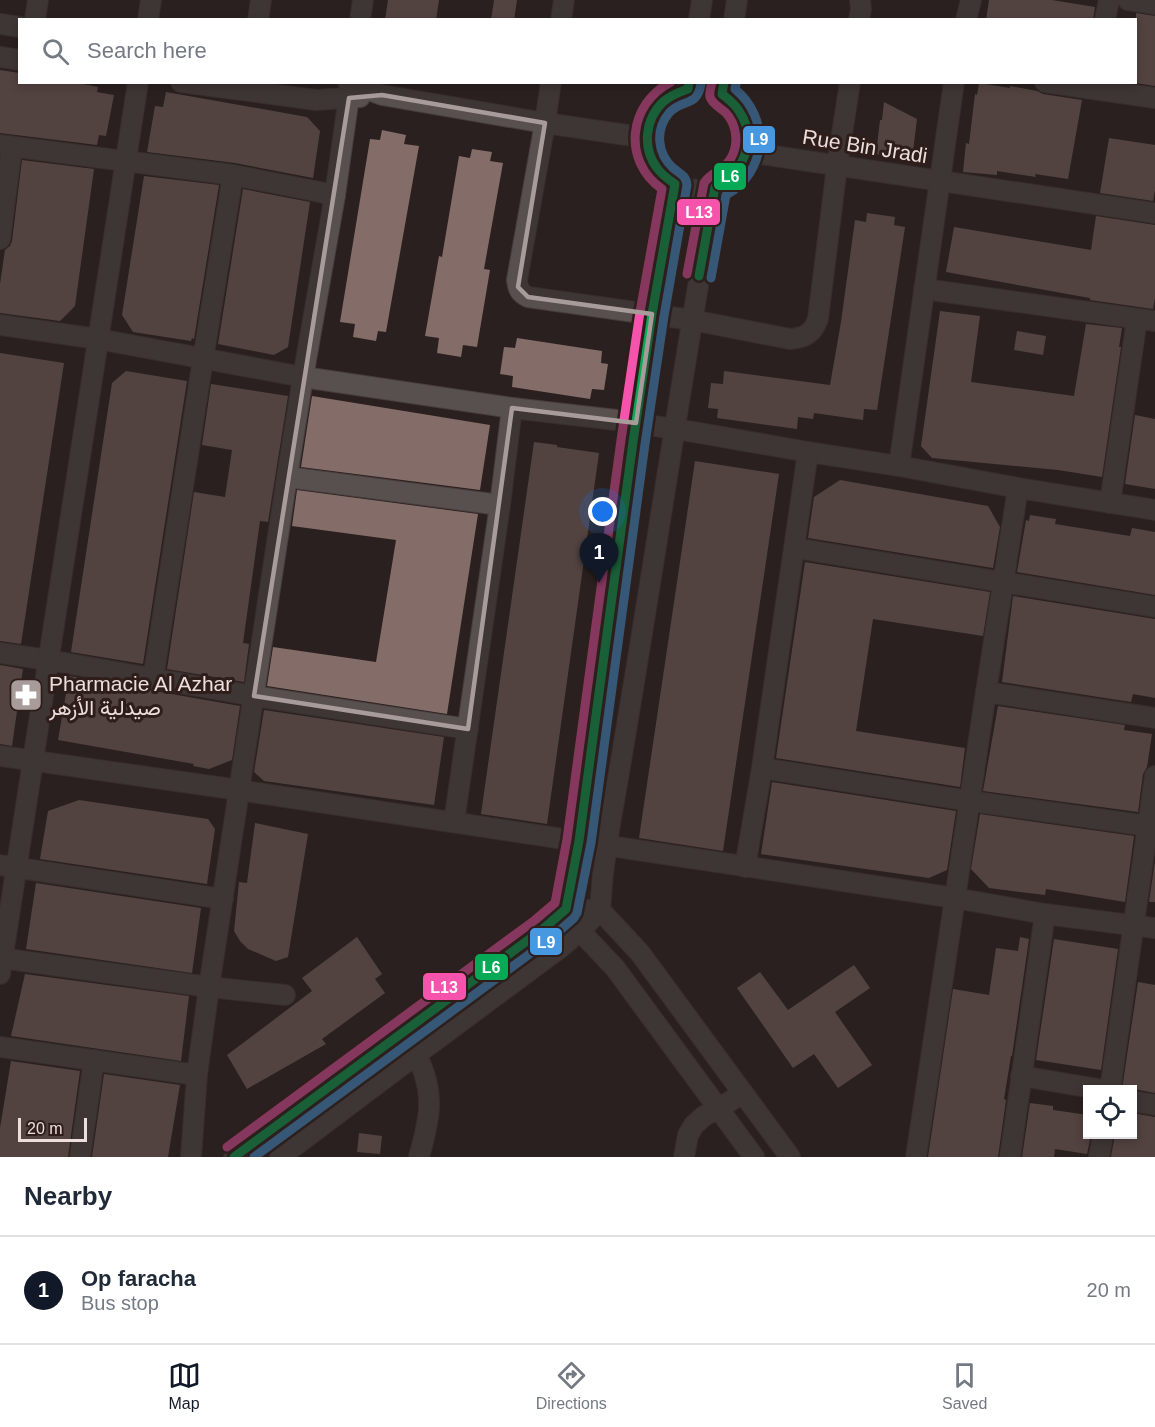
<!DOCTYPE html>
<html lang="en">
<head>
<meta charset="utf-8">
<style>
  :root { --surface:#fff; --page:#f6f6f7; --text:#1f2937; --muted:#747a83; --line:#e0e1e3; --accent:#111827 }
  body { margin:0; font-family:Arial,Vazirmatn,sans-serif; background:var(--page); color:var(--text) }
  .controls { position:absolute; right:18px; bottom:18px; display:grid; overflow:hidden; border-radius:0px; box-shadow:0 3px 9px #0003 }
  .controls button { width:54px; height:54px; display:grid; place-items:center; padding:0; border:0; border-bottom:2px solid var(--line); background:var(--surface); color:var(--text); font:30px sans-serif }
  .scale { position:absolute; left:18px; bottom:15px; width:69px; box-sizing:border-box; padding-left:6px; border:3px solid #ecdedc; border-top:0; font-size:16px; line-height:21px; white-space:nowrap; color:#ecdedc; -webkit-text-stroke:4px #2f1d1a; paint-order:stroke }
  .you { position:absolute; left:603px; top:512px; width:21px; height:21px; margin:-15px; border:4px solid #fff; border-radius:50%; background:#1a73e8; box-shadow:0 0 0 9px #1a73e833 }
  .badge { display:grid; place-items:center; width:39px; height:39px; border-radius:50%; background:var(--accent); color:#fff; font-size:20px; font-weight:700 }
  .pin { position:absolute; translate:-50% -50px; filter:drop-shadow(0 2px 3px #0008) }
  .pin::after { content:''; position:absolute; top:32px; width:21px; height:18px; background:inherit; clip-path:polygon(0 0,100% 0,50% 100%) }
  .list { margin:0; padding:0; list-style:none }
  h2 { display:flex; justify-content:space-between; align-items:center; height:78px; margin:0; padding:0 24px; font-size:26px }
  h2 small { font-size:20px; font-weight:400; color:var(--muted) }
  .list li { display:grid; grid-template-columns:39px 1fr auto; gap:18px; align-items:center; box-sizing:border-box; height:108px; padding:0 24px; border-top:2px solid var(--line) }
  .list b { display:block; font-size:22px; white-space:nowrap }
  .list p { margin:0; font-size:20px; white-space:nowrap; color:var(--muted) }
  .list em { font-size:20px; font-style:normal; color:var(--muted) }
  .icon { flex:none; width:33px; height:33px; fill:none; stroke:currentColor; stroke-width:2; stroke-linecap:round; stroke-linejoin:round }
  .map { position:relative; flex:none; width:1155px; height:1157px; overflow:hidden }
  .search { position:absolute; background:var(--surface); box-shadow:0 3px 9px #0003; left:18px; right:18px; top:18px; height:66px; display:flex; align-items:center; gap:15px; box-sizing:border-box; padding:0 21px; border-radius:0px; color:var(--muted); font-size:22px }
  .sheet { height:186px; background:var(--surface) }
  nav { display:flex; justify-content:space-around; align-items:center; box-sizing:border-box; height:84px; border-top:2px solid var(--line); background:var(--surface); font-size:16px; color:var(--muted) }
  nav a { display:grid; justify-items:center; gap:3px }
  nav .on { color:var(--accent) }
  .map>svg:first-child { display:block }
  .building { fill:#846c69 }
  .lines { fill:none; stroke-linecap:round; stroke-linejoin:round }
  .street-casing { stroke:#463d3c; stroke-width:22 }
  .street { stroke:#57504e; stroke-width:20 }
  .bus-1-casing { stroke:#2f1d1a; stroke-width:14 }
  .bus-2-casing { stroke:#2f1d1a; stroke-width:14 }
  .bus-3-casing { stroke:#2f1d1a; stroke-width:14 }
  .bus-1 { stroke:#06aa56; stroke-width:9 }
  .bus-2 { stroke:#4699e1; stroke-width:9 }
  .bus-3 { stroke:#f653ac; stroke-width:9 }
  .marked { fill:none; stroke:#a89c9a; stroke-width:4.5; stroke-linejoin:round }
  .labels { text-anchor:middle; dominant-baseline:central; stroke-width:6; stroke-linejoin:round; paint-order:stroke }
  .street-label { font-size:21px; fill:#ecdedc; stroke:#2f1d1a }
  .poi-label { font-size:21px; fill:#ecdedc; stroke:#2f1d1a; text-anchor:start }
  .line-badge { stroke:#2f1d1a; stroke-width:2 }
  .badge-label { font-size:16px; text-anchor:middle; font-weight:bold; fill:#fff }
</style>
</head>
<body>
<div class="map">
<svg width="1155" height="1157" viewBox="0 0 1155 1157">
  <rect width="100%" height="100%" fill="#2a201f"/>
  <!-- building -->
  <g class="building">
    <path d="M388 0H439L436 20H385Z"/>
    <path d="M494 0H517L514 20H491Z"/>
    <path d="M989 0H1052L1095 7 1093 20H986Z"/>
    <path d="M1136 13 1155 16V86L1136 83Z"/>
    <path d="M0 70 20 73V82H73L98 87 97 92 114 95 106 136 99 135 97 145 0 133Z"/>
    <path d="M979 83 1010 88V86L1037 91 1043 94 1082 100 1068 179 1035 174 1036 177 997 171V175L963 172 966 143 969 144 975 94 977 95Z"/>
    <path d="M166 92 307 117 320 131 313 178 235 163 147 152 155 106 163 107Z"/>
    <path d="M884 102 917 119 912 159 876 154 880 120H882Z"/>
    <path d="M382 130 406 135 404 144 419 146 386 332 378 331 376 341 353 337 355 324 340 322 370 139 380 140Z"/>
    <path d="M1109 138 1155 145V190L1153 201 1100 193Z"/>
    <path d="M472 149 492 152 490 161 503 163 484 269 490 270 477 347 463 345 461 357 437 353 439 338 425 336 439 256 442 257 459 156 470 158Z"/>
    <path d="M22 160 94 169 75 306 60 321 0 313V284L5 250 10 246 12 241Z"/>
    <path d="M144 176 219 185 194 339 192 338 191 341 133 332 122 315Z"/>
    <path d="M243 189 310 202 288 347 274 355 218 344Z"/>
    <path d="M867 213 895 217 894 225 905 227 877 410 864 409 863 420 814 413 813 419 798 417 797 429 717 418 718 409 708 408 711 383 723 384 724 371 830 385 841 322 855 220 866 222Z"/>
    <path d="M1096 216 1155 225V298L1153 309 1090 300V298L1084 297 946 272 954 227 1091 250Z"/>
    <path d="M940 311 980 316 971 382 1074 396 1086 324 1122 328 1119 347H1121L1102 477 1058 470 932 458 921 446Z"/>
    <path d="M1017 331 1046 336 1043 355 1014 350Z"/>
    <path d="M517 338 602 351 601 363 608 364 604 390 592 389 590 399 512 387 513 376 500 374 504 347 515 348Z"/>
    <path d="M0 353 64 363 21 644 0 641Z"/>
    <path d="M126 371 187 381 143 664 71 652 112 383Z"/>
    <path d="M211 384 288 396 268 522 260 521 243 643 249 644 244 682 167 669 194 492 225 497 232 450 202 445Z"/>
    <path d="M312 396 490 425 480 490 301 467Z"/>
    <path d="M1135 415 1155 419V489L1125 484Z"/>
    <path d="M534 442 557 445V447L599 453 547 824 481 814Z"/>
    <path d="M695 461 779 474 723 851 639 838Z"/>
    <path d="M840 480 988 506 1000 527 993 568 808 538 814 497Z"/>
    <path d="M297 490 478 514 447 714 267 686 273 647 376 662 396 540 292 526Z"/>
    <path d="M1030 515 1056 519 1055 524 1130 536 1132 528 1155 532V595L1017 572 1026 520 1029 521Z"/>
    <path d="M805 562 990 592 983 636 873 619 856 731 965 748 960 787 776 758Z"/>
    <path d="M1013 596 1155 619V698L1133 694 1131 702 1002 682Z"/>
    <path d="M0 665 23 669 12 746 0 744Z"/>
    <path d="M69 676 240 706 232 760 209 769 193 766 194 764 58 740Z"/>
    <path d="M998 706 1125 725 1124 730 1152 734 1147 767 1143 774 1138 812 983 791Z"/>
    <path d="M264 710 444 737 434 805 264 781 254 772Z"/>
    <path d="M772 782 956 811 947 870 929 878 761 854Z"/>
    <path d="M79 800 208 819 215 829 207 884 40 859 48 811Z"/>
    <path d="M980 814 1134 836 1125 902 1046 889 1045 895 989 888 971 869Z"/>
    <path d="M255 823 308 834 288 957 276 961 248 949 240 941 234 931 239 882 247 883Z"/>
    <path d="M1155 861V902H1149Z"/>
    <path d="M36 883 201 908 192 973 26 949Z"/>
    <path d="M357 937 382 974 375 979 385 993 322 1039 326 1044 247 1089 227 1055 312 991 302 978Z"/>
    <path d="M1020 937 1029 939 1012 1056H1011L1004 1099 1006 1100 998 1157H928L953 989 989 995 996 948 1018 951Z"/>
    <path d="M1054 939 1118 949 1101 1070 1036 1060Z"/>
    <path d="M854 965 870 988 835 1012 872 1065 838 1088 814 1054 793 1068 737 988 760 972 788 1010Z"/>
    <path d="M25 974 189 996 181 1061 11 1036Z"/>
    <path d="M1138 982 1155 985V1093L1134 1089H1122Z"/>
    <path d="M11 1061 80 1071 68 1157H0V1128Z"/>
    <path d="M104 1074 180 1085 168 1157H92Z"/>
    <path d="M1030 1103 1053 1106V1110L1088 1115V1134H1091L1087 1154 1055 1149 1054 1157H1022Z"/>
    <path d="M1132 1113 1155 1117V1157H1111L1115 1134H1132Z"/>
    <path d="M359 1133 382 1136 380 1154 357 1152Z"/>
  </g>
  <g class="lines">
    <defs>
      <g id="street">
        <path d="M1128 0 1155 4"/>
        <path d="M35 20 38 0"/>
        <path d="M148 20 151 0"/>
        <path d="M258 20 261 0"/>
        <path d="M360 20 363 0"/>
        <path d="M561 20 564 0"/>
        <path d="M699 20 702 0"/>
        <path d="M734 20 737 0"/>
        <path d="M859 20 861 9 860 0"/>
        <path d="M966 20 971 0"/>
        <path d="M1105 20 1109 0"/>
        <path d="M0 24 20 27"/>
        <path d="M0 57 20 60"/>
        <path d="M181 82 316 100 360 97"/>
        <path d="M348 82 382 95 545 123 647 138"/>
        <path d="M551 82 545 123 517 280C518 289 520 293 528 297L692 320 790 339C805 338 813 333 818 319L837 166 850 82"/>
        <path d="M1045 82 1155 98"/>
        <circle cx="698" cy="139" r="51"/>
        <path d="M0 145 233 175 335 195"/>
        <path d="M747 152 1155 213"/>
        <path d="M0 239 12 147"/>
        <path d="M924 289 1155 321"/>
        <path d="M0 325 98 339 303 377 512 408 616 420 694 432 808 452 899 466 1018 488 1155 510"/>
        <path d="M899 466 954 82"/>
        <path d="M287 477 500 505"/>
        <path d="M1110 503 1137 319"/>
        <path d="M795 548 1155 607"/>
        <path d="M0 653 48 660 254 696 468 729"/>
        <path d="M153 679 203 359 233 175"/>
        <path d="M986 692 1155 718"/>
        <path d="M0 756 239 790 955 898 1045 914 1155 928"/>
        <path d="M762 768 970 801 1148 826"/>
        <path d="M454 822 500 505 512 408"/>
        <path d="M0 865 223 899"/>
        <path d="M745 867 762 768 808 452"/>
        <path d="M588 910H600L640 953 790 1157"/>
        <path d="M574 921 580 931 615 968 754 1157"/>
        <path d="M0 958 209 987 285 995"/>
        <path d="M0 974 138 82"/>
        <path d="M411 1044C421 1062 430 1085 429 1106 429 1122 423 1141 419 1157"/>
        <path d="M0 1047 197 1075"/>
        <path d="M1021 1076 1104 1090"/>
        <path d="M1110 1090 1155 776"/>
        <path d="M1132 1101 1155 1105"/>
        <path d="M80 1157 94 1060"/>
        <path d="M191 1157 197 1075 209 987 287 477 303 377 335 195 351 82"/>
        <path d="M234 1157 543 929 566 909 579 841 633 442 652 314 675 184"/>
        <path d="M280 1157 417 1054 560 948 580 931 600 910 603 873 609 830C647 616 677 401 715 187"/>
        <path d="M684 1157 688 1135 694 1125 704 1116 718 1109 743 1093"/>
        <path d="M916 1157 986 692 1018 488"/>
        <path d="M1010 1157 1045 914"/>
        <path d="M1099 1157 1103 1134"/>
      </g>
    </defs>
    <!-- street casing -->
    <use href="#street" class="street-casing"/>
    <!-- street -->
    <use href="#street" class="street"/>
    <defs>
      <g id="bus-1">
        <path d="M699 276 715 187C744 173 758 139 739 111 735 104 728 99 722 94L724 82"/>
        <path d="M234 1157 543 929 566 909 579 841 633 442 652 314 675 184C668 179 662 175 657 168 642 148 645 119 663 102 670 96 679 92 688 89L689 82"/>
      </g>
      <g id="bus-2">
        <path d="M711 278 726 195C767 172 771 119 735 89L736 84"/>
        <path d="M254 1157 550 939 574 918 577 913 591 843 645 444 664 316 687 185C686 175 680 174 673 168 657 153 655 130 669 113 682 98 697 108 701 84"/>
      </g>
      <g id="bus-3">
        <path d="M687 274 704 183C711 172 724 171 731 158 739 144 737 125 726 113 721 108 712 104 710 97 709 92 711 87 712 82"/>
        <path d="M227 1147 535 920 555 903 567 839 621 440 640 312 662 189C622 161 628 104 671 82"/>
      </g>
    </defs>
    <!-- bus-1 casing -->
    <use href="#bus-1" class="bus-1-casing"/>
    <!-- bus-2 casing -->
    <use href="#bus-2" class="bus-2-casing"/>
    <!-- bus-3 casing -->
    <use href="#bus-3" class="bus-3-casing"/>
    <!-- bus-1 -->
    <use href="#bus-1" class="bus-1"/>
    <!-- bus-2 -->
    <use href="#bus-2" class="bus-2"/>
    <!-- bus-3 -->
    <use href="#bus-3" class="bus-3"/>
  </g>
  <!-- marked area -->
  <path d="M0 0H1155V1157H0ZM382 95 545 123 518 287 528 297 652 314 636 423 512 408 468 729 254 696 349 98Z" fill="#2a201f" fill-opacity=".55" fill-rule="evenodd"/>
  <path class="marked" d="M382 95 545 123 518 287 528 297 652 314 636 423 512 408 468 729 254 696 349 98Z"/>
  <!-- icons -->
  <defs>
    <symbol id="pharmacy-square" viewBox="-11 -11 22 22"><rect x="-9" y="-9" width="18" height="18" rx="4" fill="#a89c9a" stroke="#2f1d1a"/><path d="M-2-6h4v4h4v4h-4v4h-4v-4h-4v-4h4Z" fill="#fff"/></symbol>
  </defs>
  <g fill-rule="evenodd">
    <use href="#pharmacy-square" x="7" y="676" width="38" height="38"/>
  </g>
  <g class="labels">
    <!-- street labels -->
    <g class="street-label">
      <text transform="translate(865 146) rotate(9)">Rue Bin Jradi</text>
    </g>
    <!-- poi labels -->
    <g class="poi-label">
      <text x="49" y="683">Pharmacie Al Azhar<tspan x="49" dy="24">صيدلية الأزهر</tspan></text>
    </g>
  </g>
  <g class="line-badge">
    <rect x="742" y="125" width="34" height="29" rx="6" fill="#4699e1"/>
    <rect x="713" y="162" width="34" height="29" rx="6" fill="#06aa56"/>
    <rect x="676" y="198" width="45" height="28" rx="6" fill="#f653ac"/>
    <rect x="529" y="927" width="34" height="29" rx="6" fill="#4699e1"/>
    <rect x="474" y="953" width="35" height="28" rx="6" fill="#06aa56"/>
    <rect x="422" y="972" width="45" height="29" rx="6" fill="#f653ac"/>
  </g>
  <g class="badge-label">
    <text x="759" y="145">L9</text>
    <text x="730" y="182">L6</text>
    <text x="699" y="218">L13</text>
    <text x="546" y="948">L9</text>
    <text x="491" y="973">L6</text>
    <text x="444" y="993">L13</text>
  </g>
</svg>
<div class="controls">
<button><svg class="icon" aria-label="locate" viewBox="0 0 24 24"><circle cx="12" cy="12" r="6"/><path d="M12 2v4M12 18v4M2 12h4M18 12h4"/></svg></button>
</div>
<div class="scale">20 m</div>
<div class="you"></div>
<div class="pin badge" style="left:599px;top:583px">1</div>
<div class="search"><svg class="icon" aria-label="search" viewBox="0 0 24 24"><circle cx="10" cy="10" r="6"/><path d="M15 15l6 6"/></svg>Search here</div>
</div>
<section class="sheet">
<h2>Nearby<small></small></h2>
<ul class="list">
<li><span class="badge">1</span><div><b>Op faracha</b><p>Bus stop</p></div><em>20 m</em></li>
</ul>
</section>
<nav>
<a class="on"><svg class="icon" aria-label="map" viewBox="0 0 24 24"><path d="M3 6l6-2 6 2 6-2v14l-6 2-6-2-6 2zM9 4v14M15 6v14"/></svg>Map</a>
<a><svg class="icon" aria-label="directions" viewBox="0 0 24 24"><path d="M12 3l9 9-9 9-9-9zM9 14v-3h6M13 9l2 2-2 2"/></svg>Directions</a>
<a><svg class="icon" aria-label="saved" viewBox="0 0 24 24"><path d="M7 4h10v16l-5-4-5 4z"/></svg>Saved</a>
</nav>
</body>
</html>
